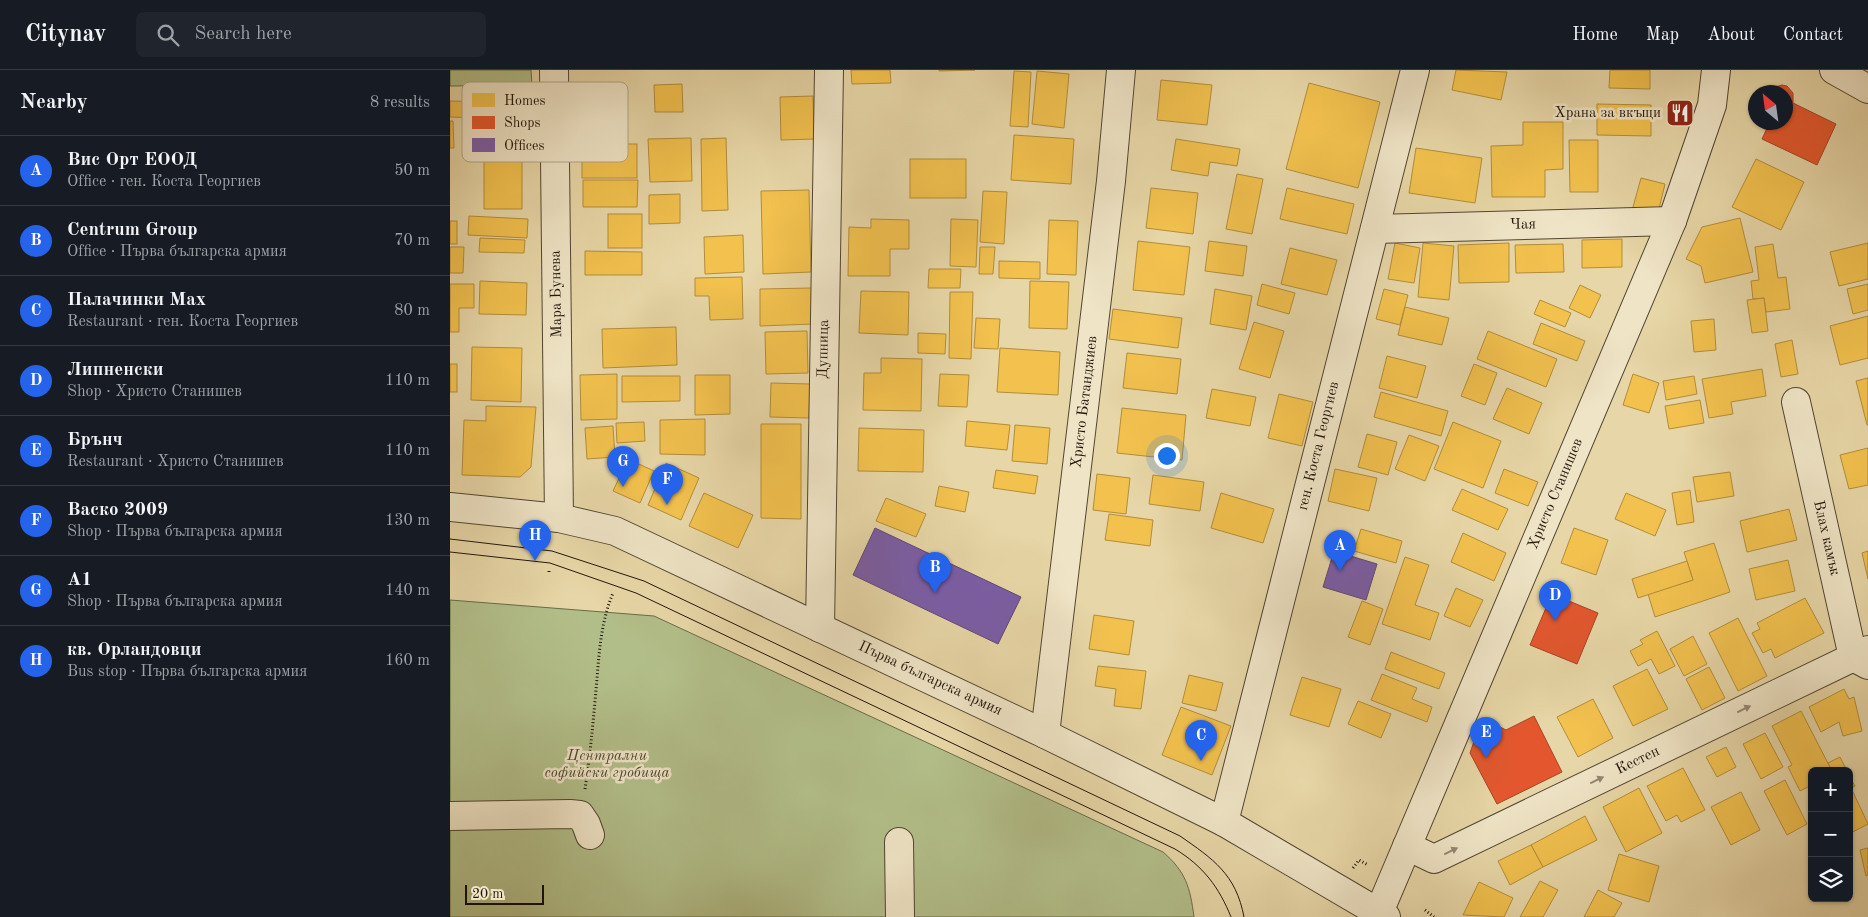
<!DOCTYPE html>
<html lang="en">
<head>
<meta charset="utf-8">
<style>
  :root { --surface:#171b24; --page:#20242c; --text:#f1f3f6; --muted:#9ea1a6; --line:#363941; --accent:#2563eb }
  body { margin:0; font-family:"Old Standard TT",serif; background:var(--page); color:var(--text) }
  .controls { position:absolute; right:15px; bottom:15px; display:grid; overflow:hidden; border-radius:8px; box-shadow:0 1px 4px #0004 }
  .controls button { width:45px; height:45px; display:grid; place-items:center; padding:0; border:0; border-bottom:1px solid var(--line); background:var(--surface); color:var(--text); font:25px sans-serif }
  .compass { position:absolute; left:1298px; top:15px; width:45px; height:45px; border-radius:50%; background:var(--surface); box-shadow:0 1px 4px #0004; rotate:331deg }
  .scale { position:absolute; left:15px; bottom:12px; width:79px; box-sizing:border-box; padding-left:5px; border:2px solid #21150b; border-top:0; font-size:14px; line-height:18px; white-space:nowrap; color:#21150b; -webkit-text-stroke:4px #efe4c6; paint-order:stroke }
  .you { position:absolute; left:716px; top:385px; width:18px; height:18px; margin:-12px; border:4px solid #fff; border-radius:50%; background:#1a73e8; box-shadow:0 0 0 8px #1a73e833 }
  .badge { display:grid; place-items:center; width:32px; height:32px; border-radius:50%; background:var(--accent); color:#fff; font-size:16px; font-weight:700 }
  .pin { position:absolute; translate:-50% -41px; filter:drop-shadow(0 1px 2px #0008) }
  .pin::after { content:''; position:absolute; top:26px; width:18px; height:15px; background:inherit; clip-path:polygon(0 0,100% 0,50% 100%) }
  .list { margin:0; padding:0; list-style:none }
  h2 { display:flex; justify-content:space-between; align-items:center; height:65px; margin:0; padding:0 20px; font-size:21px }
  h2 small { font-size:16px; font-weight:400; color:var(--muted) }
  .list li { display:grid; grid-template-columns:32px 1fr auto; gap:15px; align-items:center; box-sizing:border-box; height:70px; padding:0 20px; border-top:1px solid var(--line) }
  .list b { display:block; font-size:19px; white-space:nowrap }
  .list p { margin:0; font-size:16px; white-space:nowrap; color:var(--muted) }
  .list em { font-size:16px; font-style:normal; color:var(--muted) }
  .icon { flex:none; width:28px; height:28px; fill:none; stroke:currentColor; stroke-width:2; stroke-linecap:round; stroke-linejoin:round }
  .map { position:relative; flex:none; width:1418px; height:847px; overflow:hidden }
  header { display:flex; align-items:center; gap:30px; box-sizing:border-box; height:70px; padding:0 25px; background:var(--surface); border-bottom:1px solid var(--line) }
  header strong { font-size:24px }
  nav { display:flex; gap:28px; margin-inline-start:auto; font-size:18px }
  .search { width:350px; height:45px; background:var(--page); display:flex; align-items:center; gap:12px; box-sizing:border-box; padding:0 18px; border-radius:8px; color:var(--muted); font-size:19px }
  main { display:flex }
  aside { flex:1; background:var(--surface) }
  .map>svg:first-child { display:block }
  .green { fill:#b2be89; stroke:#6a6a4a }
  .homes { fill:#f2c14e; stroke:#b38d3a }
  .shops { fill:#e4572e; stroke:#aa4324 }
  .offices { fill:#7b5ea7; stroke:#604878 }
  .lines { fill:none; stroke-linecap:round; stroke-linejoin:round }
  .minor-casing { stroke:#524532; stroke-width:30 }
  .path { stroke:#21150b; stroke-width:3; stroke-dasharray:1 2.5; stroke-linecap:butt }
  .minor { stroke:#efe4c6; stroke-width:28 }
  .tram { stroke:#21150b; stroke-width:1 }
  .oneway { fill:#928772 }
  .labels { text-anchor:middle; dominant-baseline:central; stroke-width:5; stroke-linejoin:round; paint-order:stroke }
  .poi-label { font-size:15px; fill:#21150b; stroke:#efe4c6; text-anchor:end }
  .street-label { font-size:15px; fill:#21150b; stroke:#efe4c6 }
  .park-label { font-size:15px; font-style:italic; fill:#4c4831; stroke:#efe4c6 }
  .key { fill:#efe4c6; stroke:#b1a68e; stroke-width:1 }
  .key-label { font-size:14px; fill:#21150b }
</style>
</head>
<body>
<header>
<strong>Citynav</strong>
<div class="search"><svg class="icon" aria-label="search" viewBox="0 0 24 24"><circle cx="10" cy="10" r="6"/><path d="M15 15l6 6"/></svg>Search here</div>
<nav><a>Home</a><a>Map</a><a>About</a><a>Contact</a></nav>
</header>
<main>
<aside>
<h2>Nearby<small>8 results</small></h2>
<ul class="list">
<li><span class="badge">A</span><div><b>Вис Орт ЕООД</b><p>Office · ген. Коста Георгиев</p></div><em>50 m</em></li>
<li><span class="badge">B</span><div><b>Centrum Group</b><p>Office · Първа българска армия</p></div><em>70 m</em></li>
<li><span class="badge">C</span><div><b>Палачинки Max</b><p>Restaurant · ген. Коста Георгиев</p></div><em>80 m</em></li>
<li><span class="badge">D</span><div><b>Липненски</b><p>Shop · Христо Станишев</p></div><em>110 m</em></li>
<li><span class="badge">E</span><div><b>Брънч</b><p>Restaurant · Христо Станишев</p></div><em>110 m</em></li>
<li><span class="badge">F</span><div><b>Васко 2009</b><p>Shop · Първа българска армия</p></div><em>130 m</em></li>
<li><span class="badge">G</span><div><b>A1</b><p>Shop · Първа българска армия</p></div><em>140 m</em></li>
<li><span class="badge">H</span><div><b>кв. Орландовци</b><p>Bus stop · Първа българска армия</p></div><em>160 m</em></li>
</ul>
</aside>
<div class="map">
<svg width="1418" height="847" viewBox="0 0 1418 847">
  <rect width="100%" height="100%" fill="#e7d6a7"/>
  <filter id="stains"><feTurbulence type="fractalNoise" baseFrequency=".004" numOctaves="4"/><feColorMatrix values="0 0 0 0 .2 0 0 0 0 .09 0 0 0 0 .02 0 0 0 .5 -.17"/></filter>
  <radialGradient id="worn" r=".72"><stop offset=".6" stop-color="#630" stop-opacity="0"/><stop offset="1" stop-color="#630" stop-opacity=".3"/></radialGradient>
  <!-- green -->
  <g class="green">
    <path d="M0 0H81L82 15 0 16Z"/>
    <path d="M0 530 204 546 713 782C736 802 740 817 744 847H0Z"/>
  </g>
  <!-- homes -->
  <g class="homes">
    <path d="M401 0H440L441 13 402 14Z"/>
    <path d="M489 0H525L489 1Z"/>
    <path d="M1006 0 1057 2 1051 30 1002 20Z"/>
    <path d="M1160 0H1200V19L1159 18Z"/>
    <path d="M564 1 581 2 578 57 560 56Z"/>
    <path d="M587 1 619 4 614 58 582 54Z"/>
    <path d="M711 10 762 15 757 55 707 50Z"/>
    <path d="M859 13 930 32 908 118 836 99Z"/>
    <path d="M232 14 233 42H205L204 15Z"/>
    <path d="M363 26 364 69 331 70 330 27Z"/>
    <path d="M0 31 38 32 37 48 0 47Z"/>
    <path d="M1147 34 1201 35V66L1147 65Z"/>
    <path d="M0 51H3L4 78H0Z"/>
    <path d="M1073 52H1113V99L1095 100V127H1042L1041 76 1073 75Z"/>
    <path d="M16 59H72V139H34V87H16Z"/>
    <path d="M564 65 624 69 621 114 561 110Z"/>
    <path d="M241 68 242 111 200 112 198 69Z"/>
    <path d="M276 68 278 140 252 141 251 69Z"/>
    <path d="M726 69 790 79 787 96 760 92 758 106 721 100Z"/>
    <path d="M1119 70H1148V122H1120Z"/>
    <rect x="132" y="74" width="55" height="34"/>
    <path d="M966 78 1032 88 1025 133 959 123Z"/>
    <rect x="460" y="89" width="56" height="39"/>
    <path d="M1306 89 1354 112 1331 160 1282 137Z"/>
    <path d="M787 104 813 109 802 164 776 159Z"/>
    <path d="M1191 108 1215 114 1208 143 1183 137Z"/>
    <path d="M133 110H188L187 137H133Z"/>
    <path d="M701 118 748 123 743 164 696 158Z"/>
    <path d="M837 118 904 134 897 164 830 149Z"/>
    <path d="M359 120 361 202 313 204 311 121Z"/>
    <path d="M533 121 557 122 554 174 530 172Z"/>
    <path d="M230 124V153L199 154V125Z"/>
    <rect x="158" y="144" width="34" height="34"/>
    <path d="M19 146 78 149 77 168 18 165Z"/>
    <path d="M1290 148 1303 202 1255 213 1251 196 1236 189 1252 157Z"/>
    <path d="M421 149 459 150V179H440V206H398L399 157 421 158Z"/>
    <path d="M501 149 528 150 526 197 500 196Z"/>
    <path d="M599 150 628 151 626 205 597 204Z"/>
    <rect x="0" y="151" width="7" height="23"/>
    <path d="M293 165 294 202 255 204 254 167Z"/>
    <path d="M30 168 75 170 74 183 29 182Z"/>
    <path d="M1172 169V197L1132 198V170Z"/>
    <path d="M688 171 740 177 734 225 683 220Z"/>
    <path d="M759 171 797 176 793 206 755 201Z"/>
    <path d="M945 173 970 178 964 213 938 209Z"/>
    <path d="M973 173 1004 176 999 230 968 227Z"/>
    <path d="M1059 173V212L1009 213 1008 175Z"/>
    <path d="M1418 173V209L1389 216 1380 182Z"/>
    <path d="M1113 174 1114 202 1066 203 1065 175Z"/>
    <path d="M1323 174 1328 208 1336 207 1340 239 1316 242 1314 228 1303 229 1301 211 1309 210 1305 177Z"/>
    <path d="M0 177H14L13 203H0Z"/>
    <path d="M530 177H545L543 204H529Z"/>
    <path d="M840 178 887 190 877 225 831 214Z"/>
    <path d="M135 181 192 182V205H135Z"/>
    <path d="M549 191 590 192V209L549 208Z"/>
    <path d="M479 199H511L510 218H478Z"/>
    <path d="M292 207 293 249 260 250 259 226H245V208Z"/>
    <path d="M30 211 77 213 76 245 29 244Z"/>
    <path d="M580 211 619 212 617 259 579 258Z"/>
    <path d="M0 214H24V238H9V262H0Z"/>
    <path d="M812 214 845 223 839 244 807 235Z"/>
    <path d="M1418 214V240L1403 244 1397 219Z"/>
    <path d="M1130 215 1151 225 1140 248 1119 238Z"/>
    <path d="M362 218 363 254 310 256V219Z"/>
    <path d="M765 219 802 226 796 260 760 254Z"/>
    <path d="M934 219 958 225 950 255 926 249Z"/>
    <path d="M411 221 459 222 458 265 409 263Z"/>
    <path d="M500 222H523L521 289 499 288Z"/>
    <path d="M1314 228 1318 261 1302 263 1297 230Z"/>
    <path d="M1090 230 1121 243 1115 257 1084 244Z"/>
    <path d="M955 237 999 248 992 275 948 265Z"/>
    <path d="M663 239 732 248 728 278 659 269Z"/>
    <path d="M1418 246V288L1390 295 1380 256Z"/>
    <path d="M526 248 550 249 548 279 524 278Z"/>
    <path d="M1264 249 1266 280 1244 282 1241 251Z"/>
    <path d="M804 252 834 261 820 308 789 299Z"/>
    <path d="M1091 253 1135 271 1127 291 1083 274Z"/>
    <path d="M226 257 227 295 153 298 152 259Z"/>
    <path d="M357 261 358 303 316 304 315 262Z"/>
    <path d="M1038 261 1107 289 1096 317 1027 289Z"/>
    <path d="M468 263 496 264 495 284 468 283Z"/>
    <path d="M1342 270 1348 304 1331 307 1325 274Z"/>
    <path d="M22 277 72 278 71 332 21 330Z"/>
    <path d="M550 278 610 282 608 325 547 322Z"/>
    <path d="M677 283 731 289 727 324 673 318Z"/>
    <path d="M937 286 976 296 967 328 929 318Z"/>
    <path d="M431 288 472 289 471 341 413 340 414 303H431Z"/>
    <rect x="0" y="294" width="7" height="28"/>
    <path d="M1024 294 1047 303 1035 335 1011 326Z"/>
    <path d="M1312 299 1316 326 1281 332 1283 344 1259 348 1252 309Z"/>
    <path d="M167 304V349L131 350 130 305Z"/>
    <path d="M490 304 519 305 517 337 488 336Z"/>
    <path d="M1183 304 1209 313 1199 343 1173 335Z"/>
    <path d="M245 305H280V344L245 345Z"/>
    <path d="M172 306H230V331L172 332Z"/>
    <path d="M1244 306 1247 324 1216 330 1213 311Z"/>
    <path d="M1418 308V355H1417L1406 311Z"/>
    <path d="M321 313 360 314 359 348 320 347Z"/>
    <path d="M1057 318 1092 333 1079 364 1043 349Z"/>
    <path d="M762 319 806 327 800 356 756 348Z"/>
    <path d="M931 322 998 341 991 366 924 347Z"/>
    <path d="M829 324 863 332 852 376 818 368Z"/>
    <path d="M1250 330 1254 353 1219 359 1215 336Z"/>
    <path d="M36 336 86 337 81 397 70 407 12 405 14 350 36 351Z"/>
    <path d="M672 338 736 345 732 390 667 383Z"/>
    <path d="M255 349V385L210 384V350Z"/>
    <path d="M517 351 560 355 557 380 515 376Z"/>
    <path d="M194 352 195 371 167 373 166 353Z"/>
    <path d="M1003 352 1051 371 1033 418 984 399Z"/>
    <path d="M311 354H351V449L311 448Z"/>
    <path d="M565 355 600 358 597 394 562 391Z"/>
    <path d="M163 356 165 387 137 389 135 358Z"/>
    <path d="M409 358 474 360 473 402 408 401Z"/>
    <path d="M917 364 947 372 938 405 908 397Z"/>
    <path d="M959 365 989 376 975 411 945 399Z"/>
    <path d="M1418 378V415L1399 419 1390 385Z"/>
    <path d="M178 389 204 401 190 433 163 421Z"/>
    <path d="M216 393 249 408 231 450 198 435Z"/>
    <path d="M885 399 927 408 919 441 878 431Z"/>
    <path d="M1054 399 1088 412 1078 436 1045 423Z"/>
    <path d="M546 400 588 406 585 424 543 418Z"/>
    <path d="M1280 402 1284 426 1247 432 1243 407Z"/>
    <path d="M647 404 680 408 676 444 643 440Z"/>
    <path d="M703 405 754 412 750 441 699 434Z"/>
    <path d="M489 416 519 422 515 442 485 436Z"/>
    <path d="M1012 419 1058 439 1048 460 1002 440Z"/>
    <path d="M1240 420 1244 452 1227 455 1222 423Z"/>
    <path d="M254 423 303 445 288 478 239 456Z"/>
    <path d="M771 423 824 439 813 473 761 458Z"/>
    <path d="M1176 423 1216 440 1205 466 1165 449Z"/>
    <path d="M436 428 476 444 466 467 426 451Z"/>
    <path d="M1339 439 1347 470 1297 482 1290 451Z"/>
    <path d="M659 444 703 450 700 476 655 470Z"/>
    <path d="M1124 458 1158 470 1146 505 1111 493Z"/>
    <path d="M911 459 952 471 946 493 904 481Z"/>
    <path d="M1013 463 1056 483 1044 511 1001 492Z"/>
    <path d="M1264 473 1280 522 1205 547 1198 524 1243 510 1234 482Z"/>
    <path d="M1418 481V509L1412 483Z"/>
    <path d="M955 487 979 495 965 535 989 543 980 570 932 554Z"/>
    <path d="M1338 490 1345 521 1306 530 1299 499Z"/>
    <path d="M1237 491 1243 510 1188 528 1182 509Z"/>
    <path d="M1006 518 1033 530 1020 557 994 546Z"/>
    <path d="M1355 528 1374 563 1325 588 1321 579 1313 583 1302 563 1310 559 1307 553Z"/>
    <path d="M912 531 933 539 920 575 898 567Z"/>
    <path d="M644 545 684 551 679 585 639 579Z"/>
    <path d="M1288 548 1317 606 1288 621 1259 563Z"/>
    <path d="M1207 561 1225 596 1209 604 1201 589 1188 596 1180 581 1193 574 1190 570Z"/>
    <path d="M1243 566 1257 594 1234 606 1220 579Z"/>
    <path d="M941 582 995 603 989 619 935 599Z"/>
    <path d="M648 596 696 601 691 639 664 636 666 619 645 616Z"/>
    <path d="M1259 597 1275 628 1252 640 1236 609Z"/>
    <path d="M1197 599 1218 639 1183 656 1163 616Z"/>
    <path d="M932 604 967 618 962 629 982 637 977 652 921 630Z"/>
    <path d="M739 605 773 613 766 641 732 633Z"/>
    <path d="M852 607 891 619 879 657 840 645Z"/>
    <path d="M1394 619 1399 629 1404 627 1412 661 1393 666 1389 652 1371 662 1359 637Z"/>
    <path d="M1143 629 1163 668 1128 687 1107 647Z"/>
    <path d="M908 631 941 644 931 668 898 654Z"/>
    <path d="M731 637 781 656 762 705 712 685Z"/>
    <path d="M1351 641 1382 701H1362V715L1350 721 1338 697 1342 695 1322 656Z"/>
    <path d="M1315 663 1333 697 1311 709 1293 674Z"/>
    <path d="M1276 677 1286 697 1267 707 1256 687Z"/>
    <path d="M1390 687 1397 701H1382L1378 693Z"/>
    <path d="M1233 698 1255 740 1231 752 1227 745 1216 751 1197 716Z"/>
    <path d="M1399 706 1405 716 1399 719Z"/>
    <path d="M1335 710 1357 754 1337 765 1314 721Z"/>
    <path d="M1189 718 1212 763 1176 782 1153 737Z"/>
    <path d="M1291 722 1310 760 1281 775 1261 737Z"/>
    <path d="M1403 722 1418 754 1399 764V725Z"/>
    <path d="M1135 746 1147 770 1093 797 1081 775Z"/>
    <path d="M1081 775 1093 797 1060 815 1048 791Z"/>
    <path d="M1418 778V805L1416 806 1410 780Z"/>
    <path d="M1169 784 1209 796 1199 832 1158 820Z"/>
    <path d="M1090 811 1108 820 1093 847H1070Z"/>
    <path d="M1029 812 1063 828 1054 847 1013 845Z"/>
    <path d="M1148 820 1172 833 1164 847H1134Z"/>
  </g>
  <!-- shops -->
  <g class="shops">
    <path d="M1332 15 1337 16 1343 23V33L1386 54 1367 95 1312 69 1320 52H1336V22H1319L1322 18Z"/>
    <path d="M1102 524 1148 543 1127 594 1080 575Z"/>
    <path d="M1084 646 1112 702 1047 734 1020 683 1032 648 1056 660Z"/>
  </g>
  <!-- offices -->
  <g class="offices">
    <path d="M425 458 571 527 548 574 403 505Z"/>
    <path d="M884 481 927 494 916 530 873 517Z"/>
  </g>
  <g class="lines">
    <defs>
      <g id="minor">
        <path d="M104 0 109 448"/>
        <path d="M1384 0 1418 19"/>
        <path d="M925 159 1222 151"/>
        <path d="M1346 332 1403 587 1418 595"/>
        <path d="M0 437 109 448 165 461 595 664 774 752 936 847"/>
        <path d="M370 558 379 0"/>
        <path d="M595 664 661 111 671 0"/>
        <path d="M0 746 120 744 130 745 136 754 140 765"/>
        <path d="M774 752 965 0"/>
        <path d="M449 772 450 847"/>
        <path d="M957 776 984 789 1418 580"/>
        <path d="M927 847 1222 151 1262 35 1266 0"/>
      </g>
    </defs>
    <!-- minor casing -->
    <use href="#minor" class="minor-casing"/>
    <!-- path -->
    <g class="path">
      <path d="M99 502V499"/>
      <path d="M135 719C140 686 143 654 146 620 149 587 150 554 163 523"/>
      <path d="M903 798 909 790 918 795"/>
      <path d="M975 840 984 847"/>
    </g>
    <!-- minor -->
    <use href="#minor" class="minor"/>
    <!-- tram -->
    <g class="tram">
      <path d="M0 469 102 481 194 511 730 766C763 789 786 804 794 847"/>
      <path d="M0 482 100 493 186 523 725 779C753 796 769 817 781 847"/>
    </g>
  </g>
  <!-- one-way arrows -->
  <defs><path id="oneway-solid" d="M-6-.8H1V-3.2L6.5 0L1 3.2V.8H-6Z" transform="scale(1.25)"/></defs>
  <g class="oneway">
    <use href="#oneway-solid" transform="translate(1294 639) rotate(-26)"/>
    <use href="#oneway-solid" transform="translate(1147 710) rotate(-26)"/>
    <use href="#oneway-solid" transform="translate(1001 781) rotate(-26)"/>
  </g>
  <!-- icons -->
  <defs>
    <symbol id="restaurant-square" viewBox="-11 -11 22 22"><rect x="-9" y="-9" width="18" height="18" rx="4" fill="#8f2418" stroke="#efe4c6"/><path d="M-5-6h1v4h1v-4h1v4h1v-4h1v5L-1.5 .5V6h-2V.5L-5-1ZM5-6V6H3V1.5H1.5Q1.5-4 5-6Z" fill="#fff"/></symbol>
  </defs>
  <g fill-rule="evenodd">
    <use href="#restaurant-square" x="1214" y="27" width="32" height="32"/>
  </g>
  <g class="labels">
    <!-- poi labels -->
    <g class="poi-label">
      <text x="1211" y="43">Храна за вкъщи</text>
    </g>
    <!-- street labels -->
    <g class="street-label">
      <text transform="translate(1073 155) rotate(-1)">Чая</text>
      <text transform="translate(107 224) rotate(-91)">Мара Бунева</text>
      <text transform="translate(374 279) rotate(-89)">Дупница</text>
      <text transform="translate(635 332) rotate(-83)">Христо Батанджиев</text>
      <text transform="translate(869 376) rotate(-76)">ген. Коста Георгиев</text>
      <text transform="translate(1106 424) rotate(-67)">Христо Станишев</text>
      <text transform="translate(1376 468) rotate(77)">Влах камък</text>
      <text transform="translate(480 609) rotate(25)">Първа българска армия</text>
      <text transform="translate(1188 691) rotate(-26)">Кестен</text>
    </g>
    <!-- park labels -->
    <g class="park-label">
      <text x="157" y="686">Централни<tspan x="157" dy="17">софийски гробища</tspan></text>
    </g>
  </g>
  <!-- legend -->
  <rect x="12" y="12" width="166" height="80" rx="8" class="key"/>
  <rect x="22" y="23" width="23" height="14" fill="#f2c14e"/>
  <rect x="22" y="46" width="23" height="13" fill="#e4572e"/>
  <rect x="22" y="68" width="23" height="14" fill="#7b5ea7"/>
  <g class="key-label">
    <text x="54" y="35">Homes</text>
    <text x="54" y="57">Shops</text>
    <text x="54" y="80">Offices</text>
  </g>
  <rect width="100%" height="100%" filter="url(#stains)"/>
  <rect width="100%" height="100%" fill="url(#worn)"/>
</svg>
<div class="controls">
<button>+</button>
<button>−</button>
<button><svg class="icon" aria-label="layers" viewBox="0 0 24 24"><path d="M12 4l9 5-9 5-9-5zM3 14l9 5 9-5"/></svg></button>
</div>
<svg class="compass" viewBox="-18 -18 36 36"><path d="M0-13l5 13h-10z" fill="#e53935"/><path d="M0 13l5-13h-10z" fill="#9ea1a6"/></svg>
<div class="scale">20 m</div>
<div class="you"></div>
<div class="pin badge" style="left:890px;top:501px">A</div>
<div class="pin badge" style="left:485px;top:523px">B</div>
<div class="pin badge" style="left:751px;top:691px">C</div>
<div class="pin badge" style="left:1105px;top:551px">D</div>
<div class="pin badge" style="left:1036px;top:688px">E</div>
<div class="pin badge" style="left:217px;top:435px">F</div>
<div class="pin badge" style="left:173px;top:417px">G</div>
<div class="pin badge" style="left:85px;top:491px">H</div>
</div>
</main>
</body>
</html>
